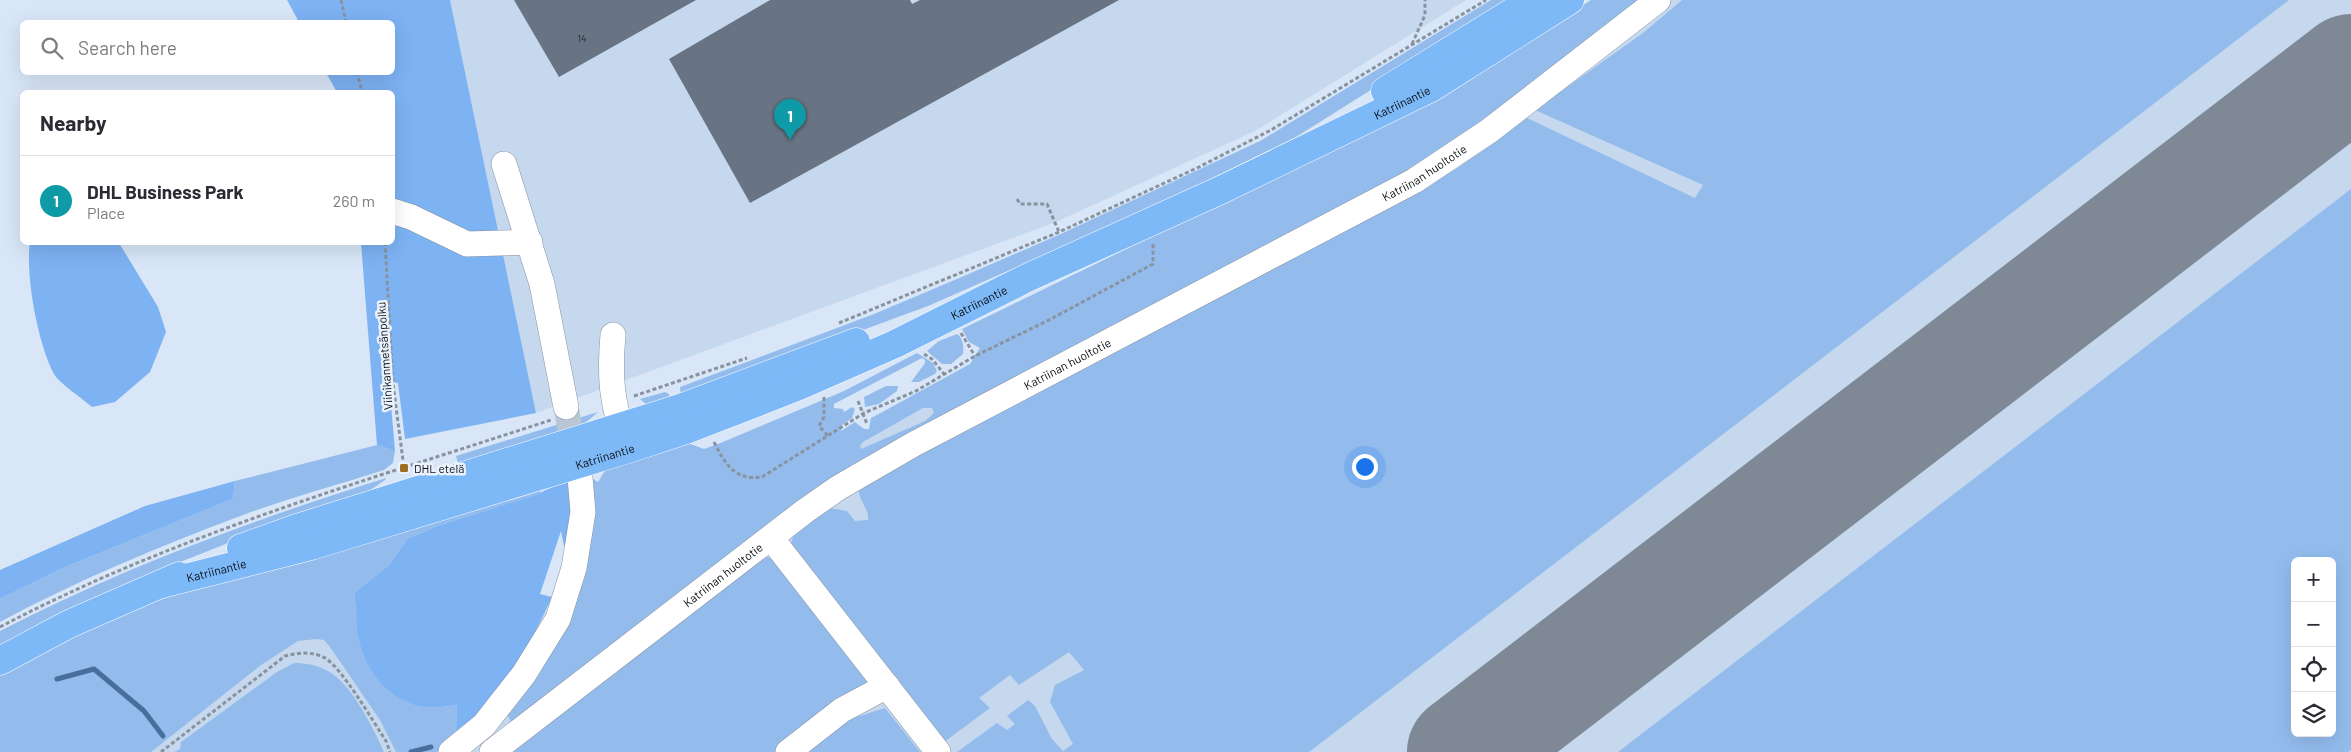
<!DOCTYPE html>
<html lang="en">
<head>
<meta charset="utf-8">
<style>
  :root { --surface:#fff; --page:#f2f2f3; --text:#2b2b33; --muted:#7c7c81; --line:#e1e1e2; --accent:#9e6d21 }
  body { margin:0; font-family:Barlow,sans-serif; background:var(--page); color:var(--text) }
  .controls { position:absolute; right:15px; bottom:15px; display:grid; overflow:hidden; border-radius:8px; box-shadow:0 5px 20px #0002 }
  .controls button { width:45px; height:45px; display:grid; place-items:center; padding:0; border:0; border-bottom:1px solid var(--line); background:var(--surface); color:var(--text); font:25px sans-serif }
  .you { position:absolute; left:1364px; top:466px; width:18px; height:18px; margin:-12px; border:4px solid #fff; border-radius:50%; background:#1a73e8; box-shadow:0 0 0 8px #1a73e833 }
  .badge { display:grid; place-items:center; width:32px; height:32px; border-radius:50%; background:var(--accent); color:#fff; font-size:16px; font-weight:700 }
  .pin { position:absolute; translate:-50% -41px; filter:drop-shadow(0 1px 2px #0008) }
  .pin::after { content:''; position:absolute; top:26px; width:18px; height:15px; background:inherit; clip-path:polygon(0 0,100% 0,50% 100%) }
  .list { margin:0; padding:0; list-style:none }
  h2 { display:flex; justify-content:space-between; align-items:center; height:65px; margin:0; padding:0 20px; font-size:21px }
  h2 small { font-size:16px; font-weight:400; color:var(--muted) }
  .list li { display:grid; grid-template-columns:32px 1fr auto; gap:15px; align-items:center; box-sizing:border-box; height:90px; padding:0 20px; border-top:1px solid var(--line) }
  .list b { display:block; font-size:19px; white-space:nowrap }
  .list p { margin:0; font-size:16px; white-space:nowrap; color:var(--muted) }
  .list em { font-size:16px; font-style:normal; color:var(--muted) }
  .icon { flex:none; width:28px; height:28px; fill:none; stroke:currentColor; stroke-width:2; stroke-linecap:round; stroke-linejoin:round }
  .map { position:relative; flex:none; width:2351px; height:752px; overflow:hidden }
  .search { position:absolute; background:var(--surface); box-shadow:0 5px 20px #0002; left:20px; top:20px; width:375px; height:55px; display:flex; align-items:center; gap:12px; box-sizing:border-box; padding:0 18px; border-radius:8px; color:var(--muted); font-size:19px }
  .panel { position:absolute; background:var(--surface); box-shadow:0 5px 20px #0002; left:20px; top:90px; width:375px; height:155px; border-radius:8px }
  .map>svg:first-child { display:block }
  .built { fill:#c5d8ee; fill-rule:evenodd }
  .green { fill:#93bced; fill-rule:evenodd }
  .forest { fill:#7db2f3 }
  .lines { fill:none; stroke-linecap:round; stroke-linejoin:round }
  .stream { stroke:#486e9b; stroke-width:5 }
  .runway { stroke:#7f8895; stroke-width:114 }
  .building { fill:#687483 }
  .minor-tunnel { stroke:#b9c6d5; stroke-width:25; stroke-dasharray:25 12; stroke-linecap:butt }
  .minor-casing { stroke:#8793a3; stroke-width:26 }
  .major-casing { stroke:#fff; stroke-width:29 }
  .path { stroke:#8993a0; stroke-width:3; stroke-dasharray:4 2.5; stroke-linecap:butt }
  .minor { stroke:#fff; stroke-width:25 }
  .major { stroke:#7db8f7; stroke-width:28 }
  .poi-dot { fill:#9e6d21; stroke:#eaf3fd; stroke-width:2 }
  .labels { text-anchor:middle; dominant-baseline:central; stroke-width:5; stroke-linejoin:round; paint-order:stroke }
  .number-label { font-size:10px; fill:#222830 }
  .street-label { font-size:12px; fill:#0b0f15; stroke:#eaf3fd }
  .poi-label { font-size:12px; fill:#0b0f15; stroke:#eaf3fd; text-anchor:start }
</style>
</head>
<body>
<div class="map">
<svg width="2351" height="752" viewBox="0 0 2351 752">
  <rect width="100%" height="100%" fill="#d8e6f7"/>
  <!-- built -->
  <g class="built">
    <path d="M450 0H1466L1255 131 1056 222 536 413Z"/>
    <path d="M1629 0H2351V752H128L315 612H620L918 400ZM2295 561H2332V733H2295Z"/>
  </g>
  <!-- green -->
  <g class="green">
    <path d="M1491 0H1514L1296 137 1149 209 928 306 681 397 680 387 874 314 964 276 1063 233 1260 141Z"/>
    <path d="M1591 0H1643L1505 107 1411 172 853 464 824 483 512 724 507 714 553 647 587 475 598 482 606 469 685 442 704 449 718 444 844 391 917 353 933 363 937 371 935 374 919 382H911L925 363V360L922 358 834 404V408L843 409 844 412 852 407 855 409 852 418 842 425 841 431 855 422 864 429H869L871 418 875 416 970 364 980 348 969 342 962 329 1159 233 1547 28ZM923 408H932L934 413 925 421 861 449 860 446 863 442Z"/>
    <path d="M1682 0H2289L1309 752H957L997 723 1007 730 1015 724 1007 716 1028 700 1035 706 1052 739 1063 751 1073 744 1050 702 1055 685 1084 670 1069 652 1019 685 1010 675 979 698 990 708 940 745 791 549C790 527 813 518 829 508L847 511 855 521 868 520C869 507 856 498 859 485L1458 168 1525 117 1695 198 1703 185 1535 110 1643 33Z"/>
    <path d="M2351 189V750L2348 752H1618ZM2295 561H2332V733H2295Z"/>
    <path d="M957 334C963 338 964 347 963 354L951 364H942L927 351 939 341Z"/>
    <path d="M886 386H898L897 391 879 404 865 407 864 397Z"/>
    <path d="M665 392 669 394 670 401 648 406 640 399Z"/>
    <path d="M598 412C562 446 505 454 458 463L456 456Z"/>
    <path d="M377 445 395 451 393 463 384 470C337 485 289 498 243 515 160 546 78 580 0 622V599L65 567 233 499 235 481Z"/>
    <path d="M386 478 385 480 356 500 261 530 165 568 101 595 0 645V631C124 567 253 520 386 478Z"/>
    <path d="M542 487 540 494 440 525 407 539 389 565 354 593C357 608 355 623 358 638 365 668 382 693 411 704 425 710 443 707 457 705L456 735 437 752H396L380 720 330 647 324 640 317 639 298 641 261 665 151 752H0V673C62 641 125 612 191 588Z"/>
    <path d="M764 556 774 559 869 681 776 752H512Z"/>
    <path d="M294 663C306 663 317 665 328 671 351 683 374 729 384 752H174L180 749 181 742 277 672Z"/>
    <path d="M885 708 920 752H807L850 719Z"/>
  </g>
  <!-- forest -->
  <g class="forest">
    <path d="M287 0H450L536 413 405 439 398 383 389 381 395 451 377 445 361 243 392 242V92H337L326 73 392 72V22H299Z"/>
    <path d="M30 242 119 243 158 307 166 332 150 372 115 402 92 407C82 398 60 384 54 374 38 344 25 275 30 242Z"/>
    <path d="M572 479 576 483 567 546H564L561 531 540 594 552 597C526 653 503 694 456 735L457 705C442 707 425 710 411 704 382 693 365 668 358 638 355 623 357 608 354 593L389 565 407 539 440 525 539 494C549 487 560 484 572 479Z"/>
    <path d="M235 481 233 499 65 567 0 599V570L145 506Z"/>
  </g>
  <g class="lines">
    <!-- stream -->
    <g class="stream">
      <path d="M57 679 94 669 144 711 163 736"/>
      <path d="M411 752 431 747"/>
    </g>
    <!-- runway -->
    <path class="runway" d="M1464 752 2351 71"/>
  </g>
  <!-- building -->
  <g class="building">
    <path d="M514 0H696L559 77Z"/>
    <path d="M770 0H910L912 4 920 0H1119L750 203 669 59Z"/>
  </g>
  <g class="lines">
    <!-- minor-tunnel -->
    <path class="minor-tunnel" d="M566 407 576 460"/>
    <defs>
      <g id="minor">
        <path d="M504 164 542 284 566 407"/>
        <path d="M392 211 411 217 467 244 530 242"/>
        <path d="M613 335C609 379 612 403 626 445"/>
        <path d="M771 538 938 752"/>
        <path d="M451 752 484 725 524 674 558 619 574 568 583 512 580 477"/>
        <path id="s1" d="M492 752 805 511 838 488 914 444 1414 181 1489 131 1658 0"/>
        <path d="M788 752 842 710 887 686"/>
      </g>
      <g id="major">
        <path d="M1385 91 1532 0"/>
        <path d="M241 548 300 527 680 408 856 342"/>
        <path id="s2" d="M162 584 311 546 628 449 686 430 799 386 895 344 1029 277 1223 189 1431 88 1570 0"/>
        <path d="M0 661 69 624 179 576"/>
      </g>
    </defs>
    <!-- minor casing -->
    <use href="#minor" class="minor-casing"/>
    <!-- major casing -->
    <use href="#major" class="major-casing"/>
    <!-- path -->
    <g class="path">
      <path d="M341 0 346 22"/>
      <path d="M1412 44 1425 15V0"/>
      <path d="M357 72 362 92"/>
      <path d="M1017 199 1020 204H1047L1059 232"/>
      <path d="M385 242 393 384 404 468"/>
      <path d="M839 323 1059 232 1199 167 1271 130 1486 0"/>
      <path d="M961 333 975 356"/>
      <path d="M924 354 932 359 944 374"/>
      <path d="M634 396 747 358"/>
      <path d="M824 397V417L819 426 828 436"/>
      <path d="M858 401 867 424"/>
      <path d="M714 442C725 464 735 481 762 477L864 413 916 391 975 356 1049 320 1153 264V244"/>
      <path d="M0 627C175 535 365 481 551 420"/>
      <path d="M161 752 285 656C298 653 310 651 323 657 340 664 374 723 386 741L390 752"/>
    </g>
    <!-- minor -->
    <use href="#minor" class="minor"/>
    <!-- major -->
    <use href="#major" class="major"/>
  </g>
  <!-- markers -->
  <rect class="poi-dot" x="399" y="463" width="10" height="10" rx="2.5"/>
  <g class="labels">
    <!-- number labels -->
    <g class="number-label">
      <text x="582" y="38">14</text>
    </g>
    <!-- street labels -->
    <g class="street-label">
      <text stroke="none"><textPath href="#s2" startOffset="1334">Katriinantie</textPath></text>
      <text stroke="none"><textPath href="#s1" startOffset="1101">Katriinan huoltotie</textPath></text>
      <text stroke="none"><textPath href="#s2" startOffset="866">Katriinantie</textPath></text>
      <text transform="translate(384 356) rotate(-94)">Viinikanmetsänpolku</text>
      <text stroke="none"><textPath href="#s1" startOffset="696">Katriinan huoltotie</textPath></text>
      <text stroke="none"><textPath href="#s2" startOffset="461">Katriinantie</textPath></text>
      <text stroke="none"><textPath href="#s2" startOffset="56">Katriinantie</textPath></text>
      <text stroke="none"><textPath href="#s1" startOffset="291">Katriinan huoltotie</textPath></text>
    </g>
    <!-- poi labels -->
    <g class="poi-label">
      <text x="414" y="468">DHL etelä</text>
    </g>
  </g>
</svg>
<div class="controls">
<button>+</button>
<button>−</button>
<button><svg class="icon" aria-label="locate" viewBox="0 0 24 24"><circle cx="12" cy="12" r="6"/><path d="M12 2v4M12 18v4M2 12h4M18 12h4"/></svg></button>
<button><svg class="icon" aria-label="layers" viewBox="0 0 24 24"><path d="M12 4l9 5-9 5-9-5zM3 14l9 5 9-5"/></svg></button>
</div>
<div class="you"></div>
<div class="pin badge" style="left:790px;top:140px;background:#0f9aa8">1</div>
<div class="search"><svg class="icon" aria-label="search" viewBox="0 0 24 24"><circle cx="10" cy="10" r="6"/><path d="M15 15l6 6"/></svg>Search here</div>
<section class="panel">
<h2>Nearby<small></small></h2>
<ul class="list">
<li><span class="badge" style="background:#0f9aa8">1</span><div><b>DHL Business Park</b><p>Place</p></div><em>260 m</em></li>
</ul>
</section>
</div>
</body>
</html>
